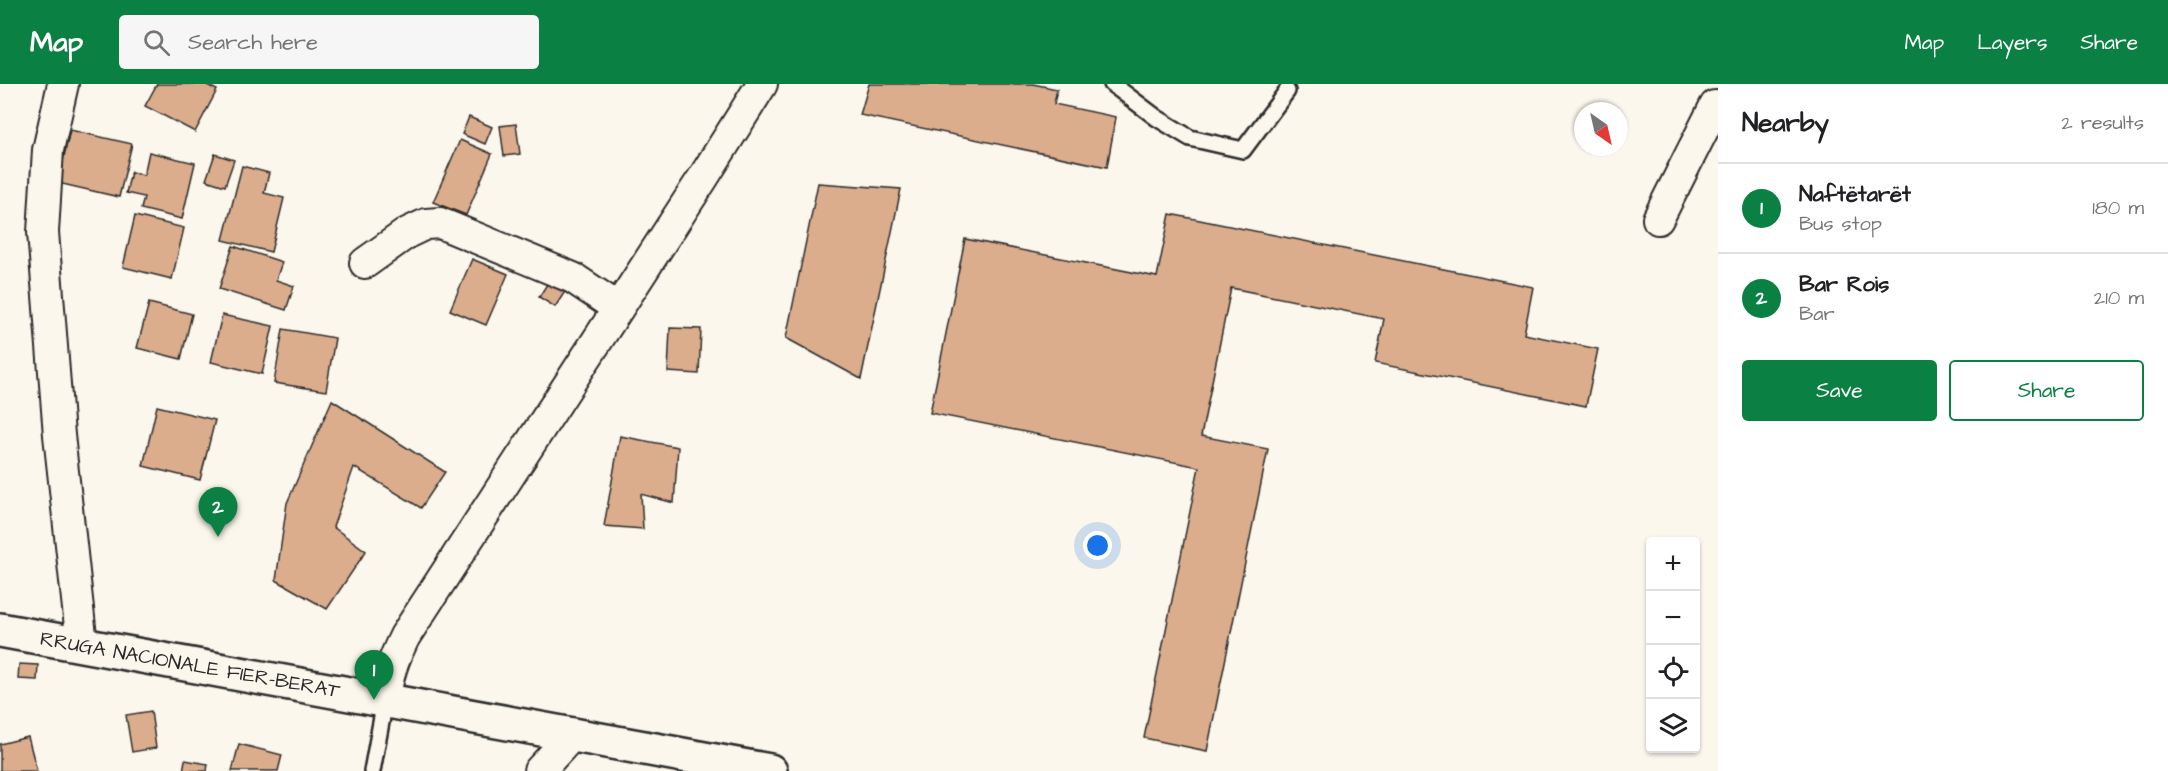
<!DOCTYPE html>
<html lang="en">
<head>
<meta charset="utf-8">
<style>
  :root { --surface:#fff; --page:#f6f6f6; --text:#202124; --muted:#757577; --line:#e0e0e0; --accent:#0b8043 }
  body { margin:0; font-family:"Architects Daughter",sans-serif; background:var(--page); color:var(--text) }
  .controls { position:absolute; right:18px; bottom:18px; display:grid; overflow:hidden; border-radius:6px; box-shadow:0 2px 4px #0004 }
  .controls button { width:54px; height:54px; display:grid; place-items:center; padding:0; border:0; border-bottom:2px solid var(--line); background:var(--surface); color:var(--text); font:30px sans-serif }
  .compass { position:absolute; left:1574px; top:18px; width:54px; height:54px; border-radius:50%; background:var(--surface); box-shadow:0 2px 4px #0004; rotate:146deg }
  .you { position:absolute; left:1098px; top:462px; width:21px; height:21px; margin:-15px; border:4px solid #fff; border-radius:50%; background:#1a73e8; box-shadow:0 0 0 9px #1a73e833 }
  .badge { display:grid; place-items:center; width:39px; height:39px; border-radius:50%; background:var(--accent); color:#fff; font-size:20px; font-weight:700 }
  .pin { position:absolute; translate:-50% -50px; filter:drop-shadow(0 2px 3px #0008) }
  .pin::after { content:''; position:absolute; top:32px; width:21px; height:18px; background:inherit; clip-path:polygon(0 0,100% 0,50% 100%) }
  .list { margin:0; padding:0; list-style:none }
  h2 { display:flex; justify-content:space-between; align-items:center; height:78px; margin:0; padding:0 24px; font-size:26px }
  h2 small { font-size:20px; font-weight:400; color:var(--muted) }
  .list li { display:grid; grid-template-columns:39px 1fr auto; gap:18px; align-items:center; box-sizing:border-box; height:90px; padding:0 24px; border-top:2px solid var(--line) }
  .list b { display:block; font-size:22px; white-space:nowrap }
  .list p { margin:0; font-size:20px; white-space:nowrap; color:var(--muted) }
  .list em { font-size:20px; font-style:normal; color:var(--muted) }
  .actions { display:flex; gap:12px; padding:18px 24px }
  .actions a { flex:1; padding:14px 0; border:2px solid var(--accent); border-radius:6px; text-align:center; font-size:21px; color:var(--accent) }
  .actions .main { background:var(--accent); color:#fff }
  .icon { flex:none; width:33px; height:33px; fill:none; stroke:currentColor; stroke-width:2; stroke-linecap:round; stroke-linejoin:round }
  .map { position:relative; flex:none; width:1718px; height:687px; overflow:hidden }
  header { display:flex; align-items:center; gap:36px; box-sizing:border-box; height:84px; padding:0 30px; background:var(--accent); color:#fff }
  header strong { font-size:28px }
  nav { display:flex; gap:33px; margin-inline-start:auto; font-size:21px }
  .search { width:420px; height:54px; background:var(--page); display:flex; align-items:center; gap:15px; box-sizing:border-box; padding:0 21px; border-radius:6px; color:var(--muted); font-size:22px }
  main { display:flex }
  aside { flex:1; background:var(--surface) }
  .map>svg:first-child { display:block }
  .building { fill:#dbad8d; stroke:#2b2b2b; stroke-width:1.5 }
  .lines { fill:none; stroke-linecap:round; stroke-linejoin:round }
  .service-casing { stroke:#2b2b2b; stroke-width:20 }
  .minor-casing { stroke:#2b2b2b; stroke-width:34 }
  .primary-casing { stroke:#2b2b2b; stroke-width:38 }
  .service { stroke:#fbf7ec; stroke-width:15 }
  .minor { stroke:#fbf7ec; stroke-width:30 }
  .primary { stroke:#fbf7ec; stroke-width:33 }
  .labels { text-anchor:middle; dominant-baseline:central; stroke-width:6; stroke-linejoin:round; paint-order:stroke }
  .street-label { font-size:20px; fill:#2b2b2b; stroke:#fbf7ec }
</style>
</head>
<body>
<header>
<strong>Map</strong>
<div class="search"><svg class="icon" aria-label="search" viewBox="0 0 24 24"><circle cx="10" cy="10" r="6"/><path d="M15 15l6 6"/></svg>Search here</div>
<nav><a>Map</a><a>Layers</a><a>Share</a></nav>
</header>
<main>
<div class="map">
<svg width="1718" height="687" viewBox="0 0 1718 687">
  <rect width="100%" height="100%" fill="#fbf7ec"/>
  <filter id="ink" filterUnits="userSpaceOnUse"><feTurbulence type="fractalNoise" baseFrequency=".0167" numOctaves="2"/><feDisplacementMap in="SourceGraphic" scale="12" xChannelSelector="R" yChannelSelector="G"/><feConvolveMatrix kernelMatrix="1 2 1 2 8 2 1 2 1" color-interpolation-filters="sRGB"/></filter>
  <g filter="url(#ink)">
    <!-- building -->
    <g class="building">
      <path d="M157 0H205L217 6 195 48 145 22Z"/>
      <path d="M869 0H1033L1057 5 1054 20 1116 33 1107 83 860 31Z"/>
      <path d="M469 33 492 43 485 60 462 50Z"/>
      <path d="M516 40 520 70 504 72 500 42Z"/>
      <path d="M70 46 132 60 119 113 58 99Z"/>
      <path d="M460 56 492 70 466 131 433 118Z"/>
      <path d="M149 68 195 79 182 135 141 125 144 113 126 109 131 88 144 91Z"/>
      <path d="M215 70 234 76 225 102 206 96Z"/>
      <path d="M242 82 269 89 264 109 284 114 271 168 223 156Z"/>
      <path d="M818 99 901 105 861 295 786 254Z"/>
      <path d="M1170 130 1533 203 1524 250 1598 265 1586 322 1375 279 1384 235 1231 204 1201 352 1268 365 1207 667 1144 654 1199 383 930 329 965 155 1157 193Z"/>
      <path d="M135 132 184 144 172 195 123 183Z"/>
      <path d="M233 162 282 178 276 196 294 202 286 226 219 205Z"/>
      <path d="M472 175 508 190 486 241 450 226Z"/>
      <path d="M552 192 568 203 555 223 539 213Z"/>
      <path d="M149 219 192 230 181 275 137 264Z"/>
      <path d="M222 231 273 242 262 290 211 278Z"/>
      <path d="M670 244 701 245 699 290 668 288Z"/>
      <path d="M283 245 335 254 326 307 274 299Z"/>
      <path d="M332 316 445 388 421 424 354 383 333 443 366 467 327 525 276 496 287 419Z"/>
      <path d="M157 322 215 336 200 396 143 382Z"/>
      <path d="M620 352 678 363 674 419 641 410 643 445 604 442Z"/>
      <path d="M19 580 38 581 37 596 18 595Z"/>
      <path d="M151 627 156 664 132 668 126 631Z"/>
      <path d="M28 653 37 687H0V660Z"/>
      <path d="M239 660 282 671 278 687H232Z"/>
      <path d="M185 676 208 680 207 687H183Z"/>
    </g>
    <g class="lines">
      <defs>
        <g id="service">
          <path d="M1112 0 1157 34 1190 54 1243 66 1287 7"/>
          <path d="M372 687 385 617"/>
        </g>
        <g id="minor">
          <path d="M63 0 48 66 43 148 59 351 82 561"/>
          <path d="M1658 135 1715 22H1718"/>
          <path d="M365 179 407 149 426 140 440 139 573 194 618 224"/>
          <path d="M385 617C387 592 394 574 405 552L703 94 762 0"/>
          <path d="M539 687 573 650"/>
        </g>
        <path id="primary" d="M0 546 770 687"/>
      </defs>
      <!-- service casing -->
      <use href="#service" class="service-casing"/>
      <!-- minor casing -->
      <use href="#minor" class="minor-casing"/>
      <!-- primary casing -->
      <use href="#primary" class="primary-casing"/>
      <!-- service -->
      <use href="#service" class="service"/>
      <!-- minor -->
      <use href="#minor" class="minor"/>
      <!-- primary -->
      <use href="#primary" class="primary"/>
    </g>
  </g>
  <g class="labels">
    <!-- street labels -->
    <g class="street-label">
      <text transform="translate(190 581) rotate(10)">RRUGA NACIONALE FIER-BERAT</text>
    </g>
  </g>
</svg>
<div class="controls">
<button>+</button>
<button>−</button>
<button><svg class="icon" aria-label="locate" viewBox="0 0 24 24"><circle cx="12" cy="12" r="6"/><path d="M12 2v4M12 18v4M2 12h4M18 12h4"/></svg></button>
<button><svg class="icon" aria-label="layers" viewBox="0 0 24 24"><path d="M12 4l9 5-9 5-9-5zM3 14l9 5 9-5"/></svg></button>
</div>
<svg class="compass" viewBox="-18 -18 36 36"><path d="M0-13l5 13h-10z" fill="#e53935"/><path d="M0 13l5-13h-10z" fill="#757577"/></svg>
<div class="you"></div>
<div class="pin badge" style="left:374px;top:616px">1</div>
<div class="pin badge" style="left:218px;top:453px">2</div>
</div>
<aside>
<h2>Nearby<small>2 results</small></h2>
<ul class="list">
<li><span class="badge">1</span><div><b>Naftëtarët</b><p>Bus stop</p></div><em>180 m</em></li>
<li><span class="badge">2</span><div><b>Bar Rois</b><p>Bar</p></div><em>210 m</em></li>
</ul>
<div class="actions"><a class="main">Save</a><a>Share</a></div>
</aside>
</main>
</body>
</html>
